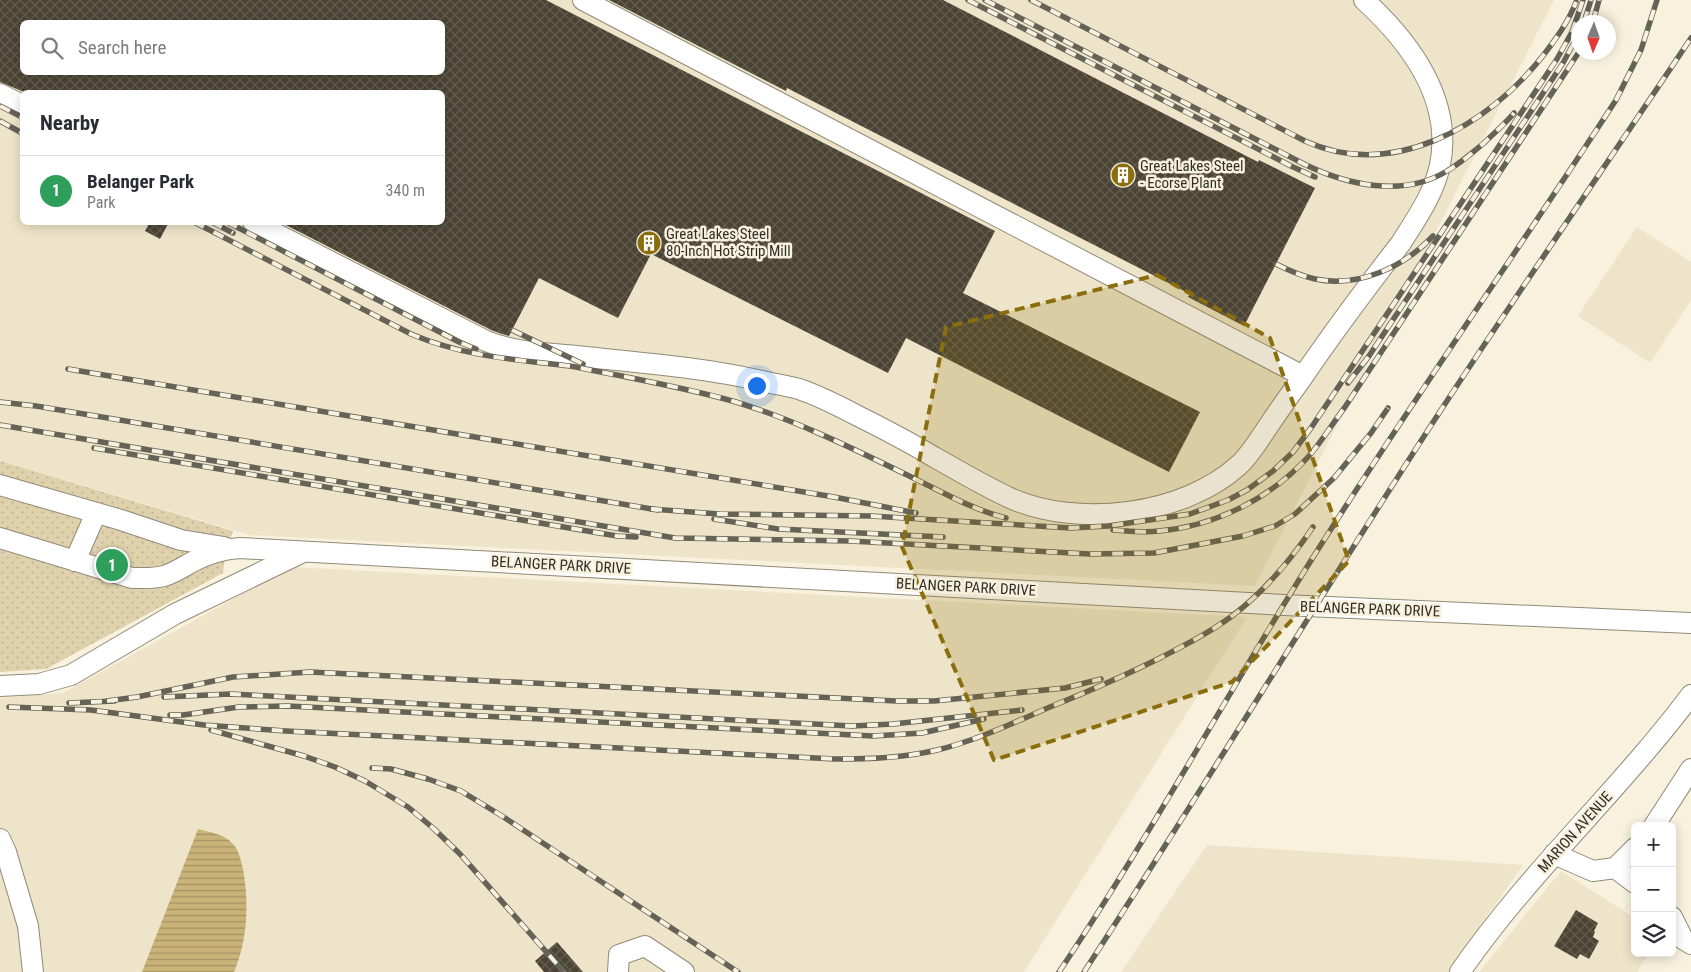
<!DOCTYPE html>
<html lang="en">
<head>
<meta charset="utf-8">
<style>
  :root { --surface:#fff; --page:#f7f7f7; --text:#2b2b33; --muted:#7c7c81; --line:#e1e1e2; --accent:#8a6d0d }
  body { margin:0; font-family:"Roboto Condensed",sans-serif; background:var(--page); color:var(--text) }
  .controls { position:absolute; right:15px; bottom:15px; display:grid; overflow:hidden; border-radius:8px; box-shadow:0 2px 12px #0003 }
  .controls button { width:45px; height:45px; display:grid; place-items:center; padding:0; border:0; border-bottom:1px solid var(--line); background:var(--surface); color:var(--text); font:25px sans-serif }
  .compass { position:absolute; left:1571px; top:15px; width:45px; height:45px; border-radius:50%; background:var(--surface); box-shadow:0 2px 12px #0003; rotate:182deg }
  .you { position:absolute; left:756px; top:385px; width:18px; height:18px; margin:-12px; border:4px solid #fff; border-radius:50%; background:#1a73e8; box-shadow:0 0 0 8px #1a73e833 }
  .badge { display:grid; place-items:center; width:32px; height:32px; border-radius:50%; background:var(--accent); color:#fff; font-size:16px; font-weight:700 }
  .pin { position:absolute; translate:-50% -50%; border:2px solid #fff; box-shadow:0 1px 5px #0006 }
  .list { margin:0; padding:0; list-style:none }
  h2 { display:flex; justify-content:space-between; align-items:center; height:65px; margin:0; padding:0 20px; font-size:21px }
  h2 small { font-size:16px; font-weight:400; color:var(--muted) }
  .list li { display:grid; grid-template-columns:32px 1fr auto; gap:15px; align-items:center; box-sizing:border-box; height:70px; padding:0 20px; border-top:1px solid var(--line) }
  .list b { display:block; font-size:19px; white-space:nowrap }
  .list p { margin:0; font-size:16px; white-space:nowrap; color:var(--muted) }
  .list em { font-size:16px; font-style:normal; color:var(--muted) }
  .icon { flex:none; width:28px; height:28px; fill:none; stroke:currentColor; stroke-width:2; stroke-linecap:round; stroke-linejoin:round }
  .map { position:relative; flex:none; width:1691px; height:972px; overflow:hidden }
  .search { position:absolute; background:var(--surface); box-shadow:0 2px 12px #0003; left:20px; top:20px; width:425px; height:55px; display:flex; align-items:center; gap:12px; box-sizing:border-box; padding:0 18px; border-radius:8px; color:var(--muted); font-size:19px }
  .panel { position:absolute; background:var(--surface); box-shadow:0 2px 12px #0003; left:20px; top:90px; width:425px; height:135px; border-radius:8px }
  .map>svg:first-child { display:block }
  .built { fill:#eee4c9; fill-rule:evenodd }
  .park { fill:url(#park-dots) }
  .water { fill:url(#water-rules) }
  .building { fill:url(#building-cross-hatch); fill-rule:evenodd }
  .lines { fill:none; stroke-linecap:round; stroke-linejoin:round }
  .minor-casing { stroke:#918a78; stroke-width:22 }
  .minor { stroke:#fff; stroke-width:20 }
  .rail-casing { stroke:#656257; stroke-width:5.5 }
  .rail { stroke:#f8f1dd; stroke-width:4; stroke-dasharray:11; stroke-linecap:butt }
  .marked { fill:#8a6d0d; fill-opacity:0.2; stroke:#8a6d0d; stroke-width:4; stroke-dasharray:10 6; stroke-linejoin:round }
  .labels { text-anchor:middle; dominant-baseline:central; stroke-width:5; stroke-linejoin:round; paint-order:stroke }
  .poi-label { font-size:15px; fill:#312f27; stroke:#f8f1dd; text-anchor:start }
  .street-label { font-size:15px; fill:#312f27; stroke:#f8f1dd }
</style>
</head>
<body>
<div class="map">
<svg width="1691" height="972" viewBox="0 0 1691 972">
  <defs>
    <pattern id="park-dots" width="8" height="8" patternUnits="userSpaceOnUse" patternTransform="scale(1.25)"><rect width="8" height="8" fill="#dfd1ac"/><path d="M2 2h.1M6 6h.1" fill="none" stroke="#c0b494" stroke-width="1.8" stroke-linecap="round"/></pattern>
    <pattern id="water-rules" width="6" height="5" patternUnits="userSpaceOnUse" patternTransform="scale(1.25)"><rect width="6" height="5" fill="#c9b378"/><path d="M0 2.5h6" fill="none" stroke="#a49262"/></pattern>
    <pattern id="building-cross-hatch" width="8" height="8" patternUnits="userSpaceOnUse" patternTransform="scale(1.25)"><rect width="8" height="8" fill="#4b4434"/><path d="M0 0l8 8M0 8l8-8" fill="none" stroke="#635d50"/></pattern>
  </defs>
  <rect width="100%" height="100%" fill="#f8f1dd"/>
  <!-- built -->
  <g class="built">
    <path d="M0 0H1554L1255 586 250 535 0 461ZM22 22H442V72H22ZM22 92H442V222H22Z"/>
    <path d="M1637 227 1691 262V300L1650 363 1578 316Z"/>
    <path d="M291 567 1247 617 1024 972H0V698L63 693Z"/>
    <path d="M1207 845 1523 865 1448 972H1121Z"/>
    <path d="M1561 871 1635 918V953H1649L1637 972H1479Z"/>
  </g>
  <!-- park -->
  <path class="park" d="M0 461 233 531 225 556 223 573 46 669 0 672Z"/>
  <!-- water -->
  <path class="water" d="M198 829C211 833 223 833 233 844 239 850 241 861 243 869 249 903 248 940 234 972H142Z"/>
  <!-- building -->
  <g class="building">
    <path d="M0 0H546L995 231 963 293 1200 412 1169 472 906 338 888 373 651 254 618 318 539 278 509 336 502 334 491 330 280 222H442V92H24L0 82ZM22 22H442V72H22Z"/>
    <path d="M609 0H943L1258 162 1259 160 1315 188 1244 326 1188 297 1190 294 787 88 786 91Z"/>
    <path d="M150 222H169L160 239 145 231Z"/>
    <path d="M1576 910 1598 923 1594 931 1595 932 1593 937 1599 941 1589 959 1580 954 1577 959 1554 946Z"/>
    <path d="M557 942 583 972H544L535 961Z"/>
  </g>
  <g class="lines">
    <defs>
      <g id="minor">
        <path d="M583 0 1303 376"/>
        <path d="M0 94 22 105"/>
        <path d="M253 222 486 341C518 354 552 353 586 357 645 363 705 368 762 381 775 384 787 386 799 389 820 396 839 406 858 416 884 429 909 442 934 457 959 471 984 486 1010 498 1077 528 1183 516 1239 465 1249 456 1257 443 1265 431 1277 413 1289 396 1302 378 1333 332 1367 287 1401 243 1416 219 1434 194 1440 165 1453 100 1410 42 1364 0"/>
        <path d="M0 485 121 520 181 540 224 547"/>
        <path d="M0 538 132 578C143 578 153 579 164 576 174 573 183 567 192 562 207 554 223 549 240 548L1284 605 1691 623"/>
        <path d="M75 561 96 513"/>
        <path d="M0 686 39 684 71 675 175 614 303 552"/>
        <path d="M1654 826 1691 769"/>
        <path d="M0 839 6 852 28 926 33 972"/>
        <path d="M1554 854 1593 871 1615 868 1635 848"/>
        <path d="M1615 868 1635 883"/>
        <path d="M1672 917 1683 939 1691 944"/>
        <path d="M618 972 619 955 645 946 684 972"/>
        <path d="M1460 972C1529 872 1619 791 1691 695"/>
      </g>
    </defs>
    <!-- minor casing -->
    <use href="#minor" class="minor-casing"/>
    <!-- minor -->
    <use href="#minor" class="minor"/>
    <defs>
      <g id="rail">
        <path d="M968 0 1291 166 1315 177"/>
        <path d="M985 0 1304 164C1347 185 1403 198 1447 171 1461 163 1472 153 1484 143 1494 133 1505 124 1514 113"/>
        <path d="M1031 0 1305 141C1393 181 1487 126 1542 57 1555 40 1568 23 1576 2"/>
        <path d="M1584 22 1591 0"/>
        <path d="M1593 22 1599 0"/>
        <path d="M0 106 22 117"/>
        <path d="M0 121 22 133"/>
        <path d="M194 222 411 334C466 357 512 359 570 366 587 369 604 373 622 376 660 384 698 391 736 402 794 420 848 446 903 473 937 489 970 509 1006 518"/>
        <path d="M212 222 233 233"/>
        <path d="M227 222 459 342 476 349"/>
        <path d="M1276 264C1288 270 1301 276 1315 279 1359 288 1404 267 1433 236"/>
        <path d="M512 330 583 364"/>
        <path d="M68 369 834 497 916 513"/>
        <path d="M1348 383 1369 356 1563 63 1578 35"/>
        <path d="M0 402 36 406 658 510"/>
        <path d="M0 425 675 538 850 541 1090 554 1154 553 1243 536 1275 526 1295 514 1334 478 1371 433 1388 408"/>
        <path d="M94 448 617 536 636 537"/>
        <path d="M651 509 719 514 871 516 1071 528 1108 526 1190 514 1228 500 1247 490 1273 471 1293 452 1311 428 1557 59 1572 32 1583 0"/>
        <path d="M714 519 778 529 943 537"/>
        <path d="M1113 530C1129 531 1144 533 1159 531 1216 526 1271 498 1309 456 1322 441 1333 423 1345 407L1579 52"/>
        <path d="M164 697 230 694 852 726 893 724 1022 710"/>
        <path d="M107 701 137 697 233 677 310 672 896 701H934L1065 688 1101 679"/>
        <path d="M69 703 114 701"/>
        <path d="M9 707 91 710 204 725 286 731 835 759C869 759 903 758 937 750 975 741 1013 723 1050 707 1087 692 1124 676 1160 658 1185 645 1209 633 1232 616 1264 592 1290 561 1313 527"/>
        <path d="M170 715H183L239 707 288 706 873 736 922 733 984 719"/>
        <path d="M211 730 304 756 335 767 365 781 408 807 433 828 460 854 564 972"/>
        <path d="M372 768 391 769 428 779 461 791 502 816 738 972"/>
        <path d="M1059 972C1151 835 1229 690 1317 551 1414 398 1518 251 1616 100L1641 50 1657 0"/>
        <path d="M1084 972C1205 786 1320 596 1441 410 1523 285 1608 162 1691 38"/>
      </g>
    </defs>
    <!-- rail casing -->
    <use href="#rail" class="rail-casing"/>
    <!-- rail -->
    <use href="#rail" class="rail"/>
  </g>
  <!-- marked area -->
  <path class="marked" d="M1157 275 1270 338 1349 561 1232 682 994 760 902 547 946 327Z"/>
  <!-- icons -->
  <defs>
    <symbol id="building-disc" viewBox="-11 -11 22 22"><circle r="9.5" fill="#8a6d0d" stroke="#f8f1dd"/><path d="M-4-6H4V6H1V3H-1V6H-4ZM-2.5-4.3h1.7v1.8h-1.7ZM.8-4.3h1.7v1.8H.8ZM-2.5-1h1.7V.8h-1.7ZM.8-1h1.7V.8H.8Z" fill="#fff"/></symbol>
  </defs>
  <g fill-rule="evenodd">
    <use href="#building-disc" x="1109" y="161" width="28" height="28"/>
    <use href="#building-disc" x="635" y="229" width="28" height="28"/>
  </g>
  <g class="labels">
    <!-- poi labels -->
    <g class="poi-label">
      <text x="1140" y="166">Great Lakes Steel<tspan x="1140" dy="17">- Ecorse Plant</tspan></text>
      <text x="666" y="234">Great Lakes Steel<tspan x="666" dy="17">80-Inch Hot Strip Mill</tspan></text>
    </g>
    <!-- street labels -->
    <g class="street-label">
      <text transform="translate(561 565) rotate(3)">BELANGER PARK DRIVE</text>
      <text transform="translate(966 587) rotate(3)">BELANGER PARK DRIVE</text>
      <text transform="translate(1370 609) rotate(2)">BELANGER PARK DRIVE</text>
      <text transform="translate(1575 832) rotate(-48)">MARION AVENUE</text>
    </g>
  </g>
</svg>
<div class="controls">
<button>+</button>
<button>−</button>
<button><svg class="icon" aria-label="layers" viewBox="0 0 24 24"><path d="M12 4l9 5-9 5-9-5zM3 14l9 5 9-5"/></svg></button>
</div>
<svg class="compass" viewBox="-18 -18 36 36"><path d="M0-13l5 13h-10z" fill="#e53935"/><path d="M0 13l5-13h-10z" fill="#7c7c81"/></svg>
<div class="you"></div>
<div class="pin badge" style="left:112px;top:565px;background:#2e9e5b">1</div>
<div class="search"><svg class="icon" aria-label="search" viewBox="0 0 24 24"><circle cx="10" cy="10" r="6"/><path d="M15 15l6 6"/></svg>Search here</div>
<section class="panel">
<h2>Nearby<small></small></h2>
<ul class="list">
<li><span class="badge" style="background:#2e9e5b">1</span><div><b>Belanger Park</b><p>Park</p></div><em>340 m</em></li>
</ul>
</section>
</div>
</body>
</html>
